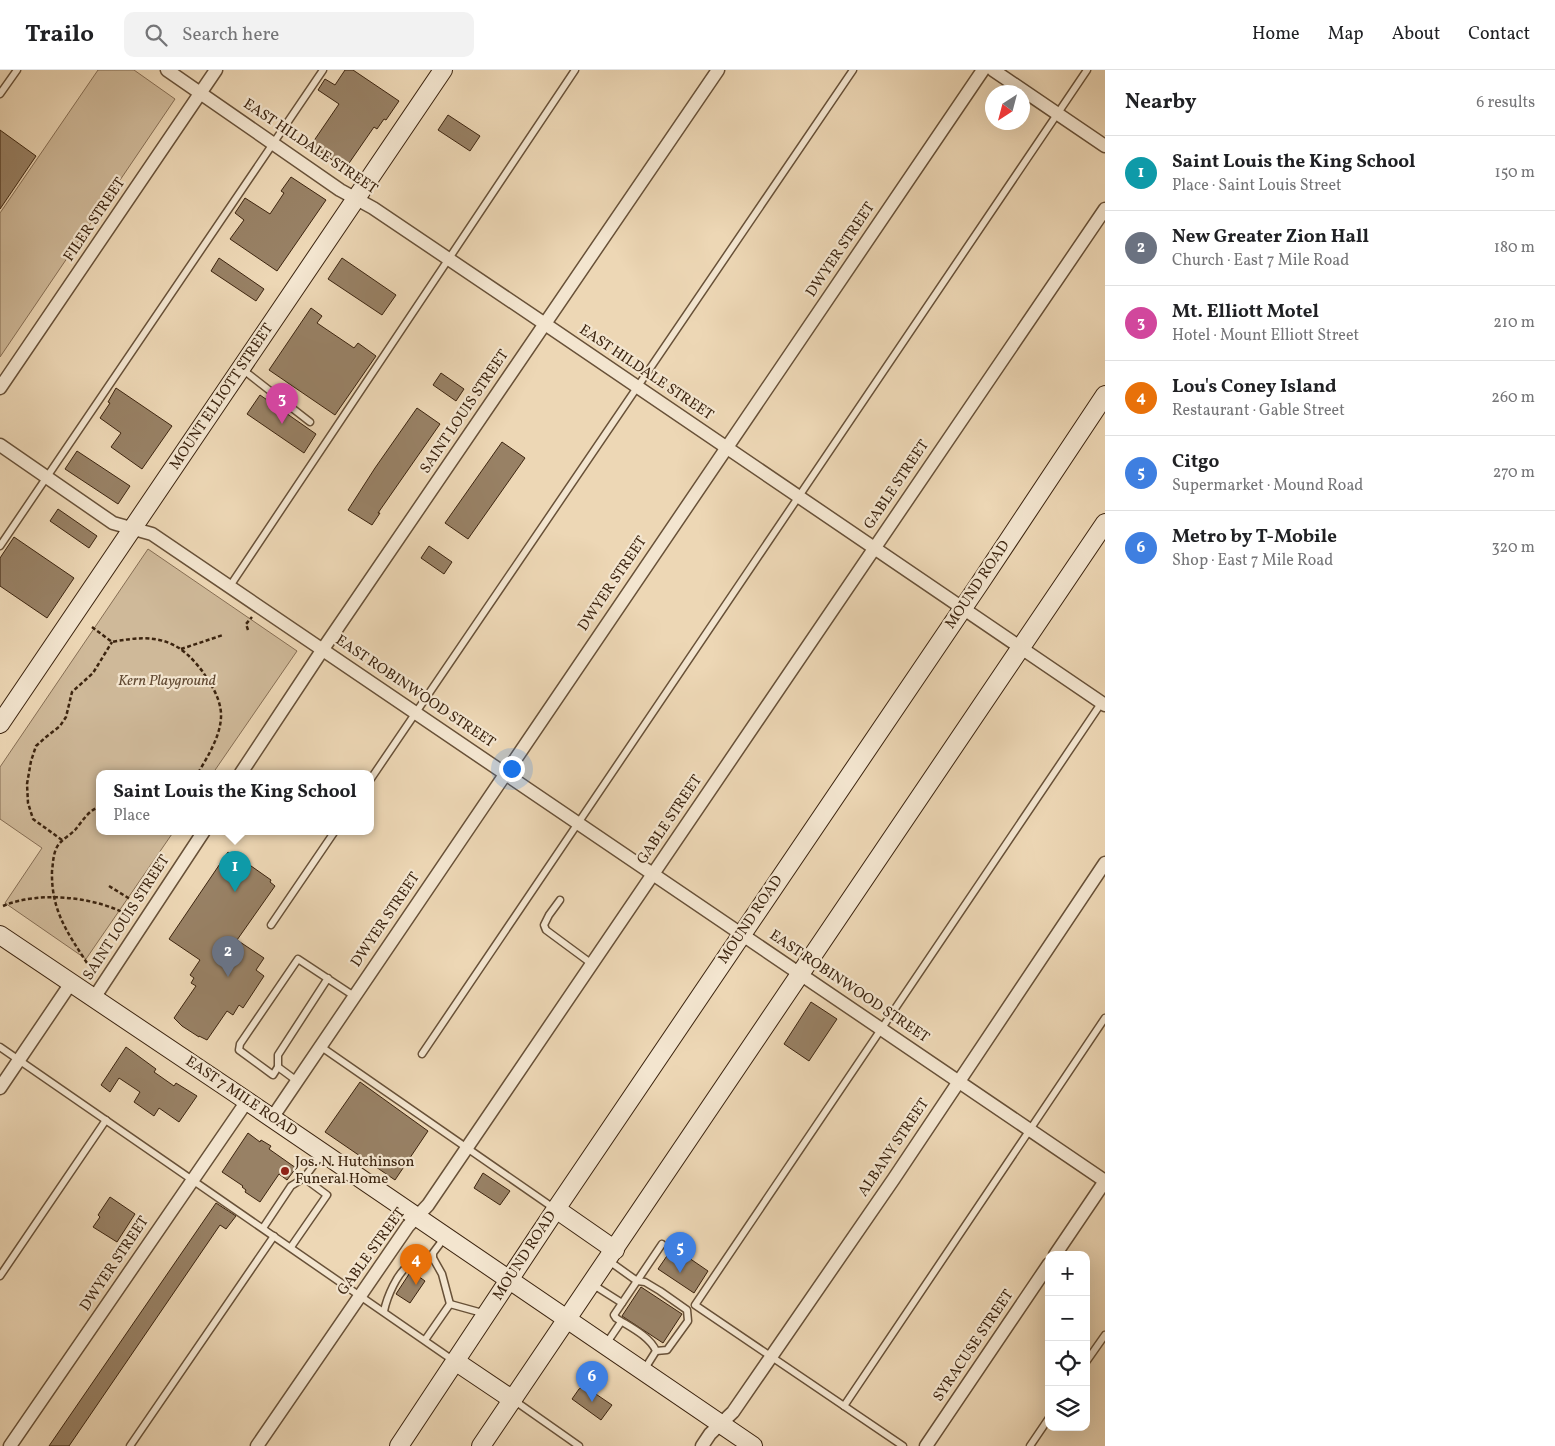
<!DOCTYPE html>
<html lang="en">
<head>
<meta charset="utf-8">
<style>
  :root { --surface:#fff; --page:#f2f2f2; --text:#202124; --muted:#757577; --line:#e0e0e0; --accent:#1a73e8 }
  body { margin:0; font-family:Vollkorn,serif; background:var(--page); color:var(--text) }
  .controls { position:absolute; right:15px; bottom:15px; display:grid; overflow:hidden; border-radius:10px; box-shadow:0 5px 20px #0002 }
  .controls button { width:45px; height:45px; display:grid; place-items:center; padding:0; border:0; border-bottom:1px solid var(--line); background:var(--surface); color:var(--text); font:25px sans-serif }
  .compass { position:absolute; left:985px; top:15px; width:45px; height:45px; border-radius:50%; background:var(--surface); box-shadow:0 5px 20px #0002; rotate:216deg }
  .you { position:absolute; left:511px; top:698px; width:18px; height:18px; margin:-12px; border:4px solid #fff; border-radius:50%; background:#1a73e8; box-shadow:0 0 0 8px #1a73e833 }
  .badge { display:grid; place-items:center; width:32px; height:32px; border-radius:50%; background:var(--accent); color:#fff; font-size:16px; font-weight:700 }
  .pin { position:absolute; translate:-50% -41px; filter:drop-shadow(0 1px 2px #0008) }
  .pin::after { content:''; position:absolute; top:26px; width:18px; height:15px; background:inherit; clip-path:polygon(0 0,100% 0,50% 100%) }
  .popup { position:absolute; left:96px; top:700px; width:278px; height:65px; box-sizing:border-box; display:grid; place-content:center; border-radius:10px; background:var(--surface); filter:drop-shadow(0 1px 4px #0005); font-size:16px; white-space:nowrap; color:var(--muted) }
  .popup b { font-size:19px; color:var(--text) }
  .popup::after { content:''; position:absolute; left:50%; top:100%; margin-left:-10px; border:10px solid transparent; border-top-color:var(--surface) }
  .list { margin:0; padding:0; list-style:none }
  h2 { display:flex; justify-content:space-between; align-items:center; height:65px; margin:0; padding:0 20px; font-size:21px }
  h2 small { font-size:16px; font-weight:400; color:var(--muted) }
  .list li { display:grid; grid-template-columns:32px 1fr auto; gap:15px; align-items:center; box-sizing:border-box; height:75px; padding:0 20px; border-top:1px solid var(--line) }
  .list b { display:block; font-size:19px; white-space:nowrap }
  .list p { margin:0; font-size:16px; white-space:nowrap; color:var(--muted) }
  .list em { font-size:16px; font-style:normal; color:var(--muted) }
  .icon { flex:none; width:28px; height:28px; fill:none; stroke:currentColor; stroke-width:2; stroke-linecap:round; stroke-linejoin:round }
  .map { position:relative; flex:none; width:1105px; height:1376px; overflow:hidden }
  header { display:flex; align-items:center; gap:30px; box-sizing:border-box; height:70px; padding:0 25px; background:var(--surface); border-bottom:1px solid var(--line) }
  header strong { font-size:24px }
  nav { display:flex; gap:28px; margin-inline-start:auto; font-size:18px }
  .search { width:350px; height:45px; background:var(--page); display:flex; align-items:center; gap:12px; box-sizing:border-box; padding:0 18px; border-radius:10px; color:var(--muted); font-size:19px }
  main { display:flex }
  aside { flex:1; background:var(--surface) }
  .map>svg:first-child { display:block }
  .green { fill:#cfb999; stroke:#866e54 }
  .building { fill:#988165; stroke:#3c240f }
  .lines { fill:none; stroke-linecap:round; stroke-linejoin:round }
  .lane-casing { stroke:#685138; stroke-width:9 }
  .street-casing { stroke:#685138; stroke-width:15 }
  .secondary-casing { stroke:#3c240f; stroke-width:20 }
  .path { stroke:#3c240f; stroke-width:2.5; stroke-dasharray:4 2.5; stroke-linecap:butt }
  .lane { stroke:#f3e5cf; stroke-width:6 }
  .street { stroke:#f3e5cf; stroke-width:12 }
  .secondary { stroke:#f3e5cf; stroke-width:18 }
  .poi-dot { fill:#8f2418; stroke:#f3e5cf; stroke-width:2 }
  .labels { text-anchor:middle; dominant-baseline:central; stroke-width:4.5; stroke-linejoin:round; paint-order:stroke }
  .street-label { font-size:15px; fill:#3c240f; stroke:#f3e5cf }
  .park-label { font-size:15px; font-style:italic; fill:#614932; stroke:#f3e5cf }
  .poi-label { font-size:15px; fill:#3c240f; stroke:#f3e5cf; text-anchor:start }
</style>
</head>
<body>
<header>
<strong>Trailo</strong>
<div class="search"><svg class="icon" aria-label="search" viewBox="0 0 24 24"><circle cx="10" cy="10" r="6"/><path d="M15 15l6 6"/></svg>Search here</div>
<nav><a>Home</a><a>Map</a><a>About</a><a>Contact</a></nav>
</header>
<main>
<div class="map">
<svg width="1105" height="1376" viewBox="0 0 1105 1376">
  <rect width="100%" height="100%" fill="#edd7b5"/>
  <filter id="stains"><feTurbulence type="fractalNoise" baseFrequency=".004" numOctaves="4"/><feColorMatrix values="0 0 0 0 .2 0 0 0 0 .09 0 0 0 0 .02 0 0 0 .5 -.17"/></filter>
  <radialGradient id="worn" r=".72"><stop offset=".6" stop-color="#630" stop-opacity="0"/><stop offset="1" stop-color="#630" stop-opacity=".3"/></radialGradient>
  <!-- green -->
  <g class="green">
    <path d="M98 0H134L175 29 0 287V143Z"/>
    <path d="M148 479 297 581 213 703H100V761H174L86 889 5 833 42 778 0 749V697Z"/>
  </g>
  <!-- building -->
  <g class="building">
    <path d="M345 0H353L399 31 386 50 384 49 377 59 374 57 345 99 311 75 339 34 318 20 325 9 335 15Z"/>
    <path d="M448 45 480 66 470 81 438 60Z"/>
    <path d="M0 60 36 86 0 139Z"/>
    <path d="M291 107 326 130 277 201 230 169 244 150 235 143 245 128 270 144 284 123 281 121Z"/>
    <path d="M219 188 264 219 256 231 211 201Z"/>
    <path d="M342 188 396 225 382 245 328 209Z"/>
    <path d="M311 238 322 246 317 253 354 278 358 273 376 286 335 345 269 300Z"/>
    <path d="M441 303 464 319 456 331 433 315Z"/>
    <path d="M116 318 172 356 142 399 111 377 121 363 100 348 110 333 108 332Z"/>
    <path d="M260 325 316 364 304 383 247 344Z"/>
    <path d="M417 338 440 354 378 443H380L372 455 348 440 375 398Z"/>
    <path d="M502 372 525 388 468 469 445 453Z"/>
    <path d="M77 381 130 416 118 434 65 399Z"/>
    <path d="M58 439 97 466 89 478 50 451Z"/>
    <path d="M14 467 74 508 47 548 0 516V488Z"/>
    <path d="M429 476 452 492 444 504 421 488Z"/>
    <path d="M228 782 233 786 234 784 271 810 270 812 275 816 237 870 264 888 256 900 264 906 243 938 239 935 233 945 227 941 207 970 199 966V967L182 956 174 948 196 916 191 913 194 908 190 905 200 890 169 869Z"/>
    <path d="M811 932 837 949 809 991 784 974Z"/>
    <path d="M126 977 156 999 154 1002 174 1016 176 1013 197 1026 179 1052 159 1038 154 1046 134 1032 140 1022 119 1008 110 1022 101 1015Z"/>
    <path d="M360 1012 428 1061 395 1110 325 1062Z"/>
    <path d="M248 1063 260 1072 261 1070 271 1076 269 1079 296 1098 287 1110 279 1104 260 1132 245 1122 246 1120 242 1117 243 1116 222 1102Z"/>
    <path d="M483 1103 510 1121 500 1135 474 1118Z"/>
    <path d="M110 1127 135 1144 117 1172 93 1157 100 1147 98 1145Z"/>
    <path d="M216 1133 236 1146 226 1159 220 1155 69 1376H49Z"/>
    <path d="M673 1177 708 1201 694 1223 658 1199Z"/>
    <path d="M411 1201 425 1211 410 1233 396 1224Z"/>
    <path d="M641 1217 682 1244 663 1273 622 1246Z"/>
    <path d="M584 1316 612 1335 601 1350 572 1329 579 1319Z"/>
  </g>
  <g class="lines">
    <defs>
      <g id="lane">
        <path d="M0 24 17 0"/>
        <path d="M242 299 310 352"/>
        <path d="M0 476 323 0"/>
        <path d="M230 516 575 0"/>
        <path d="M370 710 853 0"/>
        <path d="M560 830 549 845 544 855 546 860 592 894"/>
        <path d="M271 855 335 761"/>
        <path d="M328 908 278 985V997L273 1005 239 980 240 974 298 889 354 926"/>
        <path d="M320 976 555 1139"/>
        <path d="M0 977 454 1291"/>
        <path d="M422 984 1087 0"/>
        <path d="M278 997 297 1011"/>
        <path d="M263 1158 291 1116 304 1108 322 1084"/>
        <path d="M445 1167 433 1183V1188L442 1204 450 1234"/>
        <path d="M291 1177 327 1125 304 1108"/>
        <path d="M609 1191 637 1211 645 1212 660 1221 687 1240 688 1251 667 1280 656 1281"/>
        <path d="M0 1206 106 1050"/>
        <path d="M592 1214 622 1233"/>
        <path d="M384 1241C387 1227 397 1203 409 1195 416 1191 426 1190 433 1188"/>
        <path d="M425 1270 450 1234 486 1244"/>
        <path d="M606 1274 621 1252"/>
        <path d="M1086 1292 1105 1265"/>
        <path d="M644 1300 656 1281C650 1266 628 1256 616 1248L614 1245 662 1174"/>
        <path d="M515 1331 579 1376"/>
        <path d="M844 1336 1105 948"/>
        <path d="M130 1376 274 1166"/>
        <path d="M903 1376 695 1235 1102 632"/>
        <path d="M1030 1376 1049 1348"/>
      </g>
      <g id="street">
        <path d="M167 0 340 120 373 138 545 254 1105 635"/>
        <path d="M993 0 1105 76"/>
        <path d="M0 318 216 0"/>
        <path d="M0 375 113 453 152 464 1105 1111"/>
        <path d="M241 703 323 579 718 0"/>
        <path d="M94 928 204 761"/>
        <path d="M0 1018 71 913"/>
        <path d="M272 1048 983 0"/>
        <path d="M1055 1185 1105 1111"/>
        <path d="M10 1376 247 1031"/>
        <path d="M257 1376 408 1156 428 1135 1105 139"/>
        <path d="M702 1376 710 1364 733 1342 893 1110 1105 793"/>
        <path d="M926 1376 1049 1194"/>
      </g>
      <g id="secondary">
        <path d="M0 654C149 437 294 217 443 0"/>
        <path d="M0 865 247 1031 753 1376"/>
        <path d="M556 1139 615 1180"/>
        <path d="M455 1291 513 1330"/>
        <path d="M399 1376 556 1139 980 513 1105 325"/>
        <path d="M481 1376 1105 453"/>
      </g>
    </defs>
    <!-- lane casing -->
    <use href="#lane" class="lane-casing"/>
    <!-- street casing -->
    <use href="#street" class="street-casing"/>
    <!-- secondary casing -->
    <use href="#secondary" class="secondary-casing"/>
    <!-- path -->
    <g class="path">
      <path d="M92 557 112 572C157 563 181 569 207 608 214 619 220 630 221 643 222 664 208 686 198 703"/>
      <path d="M248 560 246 554 252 547"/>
      <path d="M181 579 223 565"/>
      <path d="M62 770 33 749 28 733 27 714 31 691 36 676 46 667 60 656 66 647 72 622 93 603 112 572"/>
      <path d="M109 816 130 829"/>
      <path d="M3 836C40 820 100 827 133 848"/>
      <path d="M87 893C67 862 51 840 52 801 53 794 53 786 56 779 60 770 69 766 75 760 82 752 89 739 100 737"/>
    </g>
    <!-- lane -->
    <use href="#lane" class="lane"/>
    <!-- street -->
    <use href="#street" class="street"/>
    <!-- secondary -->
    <use href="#secondary" class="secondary"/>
  </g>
  <!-- markers -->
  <circle class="poi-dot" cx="285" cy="1101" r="5"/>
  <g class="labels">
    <!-- street labels -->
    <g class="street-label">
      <text transform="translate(310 77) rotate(34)">EAST HILDALE STREET</text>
      <text transform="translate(95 150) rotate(-56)">FILER STREET</text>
      <text transform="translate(841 180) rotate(-56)">DWYER STREET</text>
      <text transform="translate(646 303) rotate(34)">EAST HILDALE STREET</text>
      <text transform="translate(222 327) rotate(-56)">MOUNT ELLIOTT STREET</text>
      <text transform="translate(465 342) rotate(-56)">SAINT LOUIS STREET</text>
      <text transform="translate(897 415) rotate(-56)">GABLE STREET</text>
      <text transform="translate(613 514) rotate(-56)">DWYER STREET</text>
      <text transform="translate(978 515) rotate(-56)">MOUND ROAD</text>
      <text transform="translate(415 622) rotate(34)">EAST ROBINWOOD STREET</text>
      <text transform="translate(670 750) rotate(-56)">GABLE STREET</text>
      <text transform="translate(127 848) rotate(-57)">SAINT LOUIS STREET</text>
      <text transform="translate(386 850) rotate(-56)">DWYER STREET</text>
      <text transform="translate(751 850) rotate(-56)">MOUND ROAD</text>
      <text transform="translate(849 917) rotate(34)">EAST ROBINWOOD STREET</text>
      <text transform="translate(241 1027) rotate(34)">EAST 7 MILE ROAD</text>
      <text transform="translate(894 1078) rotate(-56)">ALBANY STREET</text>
      <text transform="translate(372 1182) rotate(-54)">GABLE STREET</text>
      <text transform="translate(525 1186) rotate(-57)">MOUND ROAD</text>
      <text transform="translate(115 1194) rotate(-56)">DWYER STREET</text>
      <text transform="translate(974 1276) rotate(-56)">SYRACUSE STREET</text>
    </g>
    <!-- park labels -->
    <g class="park-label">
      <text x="167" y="611">Kern Playground</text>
    </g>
    <!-- poi labels -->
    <g class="poi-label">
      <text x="295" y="1092">Jos. N. Hutchinson<tspan x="295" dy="17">Funeral Home</tspan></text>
    </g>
  </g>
  <rect width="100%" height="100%" filter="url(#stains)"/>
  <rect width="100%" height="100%" fill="url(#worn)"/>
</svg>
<div class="controls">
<button>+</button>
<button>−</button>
<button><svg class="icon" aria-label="locate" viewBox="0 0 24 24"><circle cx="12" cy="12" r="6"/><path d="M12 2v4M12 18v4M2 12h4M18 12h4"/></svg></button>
<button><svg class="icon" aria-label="layers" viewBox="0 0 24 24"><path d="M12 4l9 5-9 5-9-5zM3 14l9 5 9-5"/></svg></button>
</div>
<svg class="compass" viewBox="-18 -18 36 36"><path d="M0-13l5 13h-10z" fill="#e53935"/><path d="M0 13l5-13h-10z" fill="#757577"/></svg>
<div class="you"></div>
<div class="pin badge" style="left:235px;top:822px;background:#0f9aa8">1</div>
<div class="popup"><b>Saint Louis the King School</b>Place</div>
<div class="pin badge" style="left:228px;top:907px;background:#6b7280">2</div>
<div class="pin badge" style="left:282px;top:354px;background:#d1479c">3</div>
<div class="pin badge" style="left:416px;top:1215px;background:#e8710a">4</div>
<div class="pin badge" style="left:680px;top:1203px;background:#3f7fe0">5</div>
<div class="pin badge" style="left:592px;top:1332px;background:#3f7fe0">6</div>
</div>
<aside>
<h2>Nearby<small>6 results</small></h2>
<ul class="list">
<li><span class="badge" style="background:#0f9aa8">1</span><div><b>Saint Louis the King School</b><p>Place · Saint Louis Street</p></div><em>150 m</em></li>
<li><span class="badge" style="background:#6b7280">2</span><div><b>New Greater Zion Hall</b><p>Church · East 7 Mile Road</p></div><em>180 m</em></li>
<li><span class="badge" style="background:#d1479c">3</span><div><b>Mt. Elliott Motel</b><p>Hotel · Mount Elliott Street</p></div><em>210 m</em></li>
<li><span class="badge" style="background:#e8710a">4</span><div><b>Lou's Coney Island</b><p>Restaurant · Gable Street</p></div><em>260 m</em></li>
<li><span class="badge" style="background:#3f7fe0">5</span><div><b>Citgo</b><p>Supermarket · Mound Road</p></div><em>270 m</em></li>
<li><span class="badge" style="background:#3f7fe0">6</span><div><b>Metro by T-Mobile</b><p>Shop · East 7 Mile Road</p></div><em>320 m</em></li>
</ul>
</aside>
</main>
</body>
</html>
